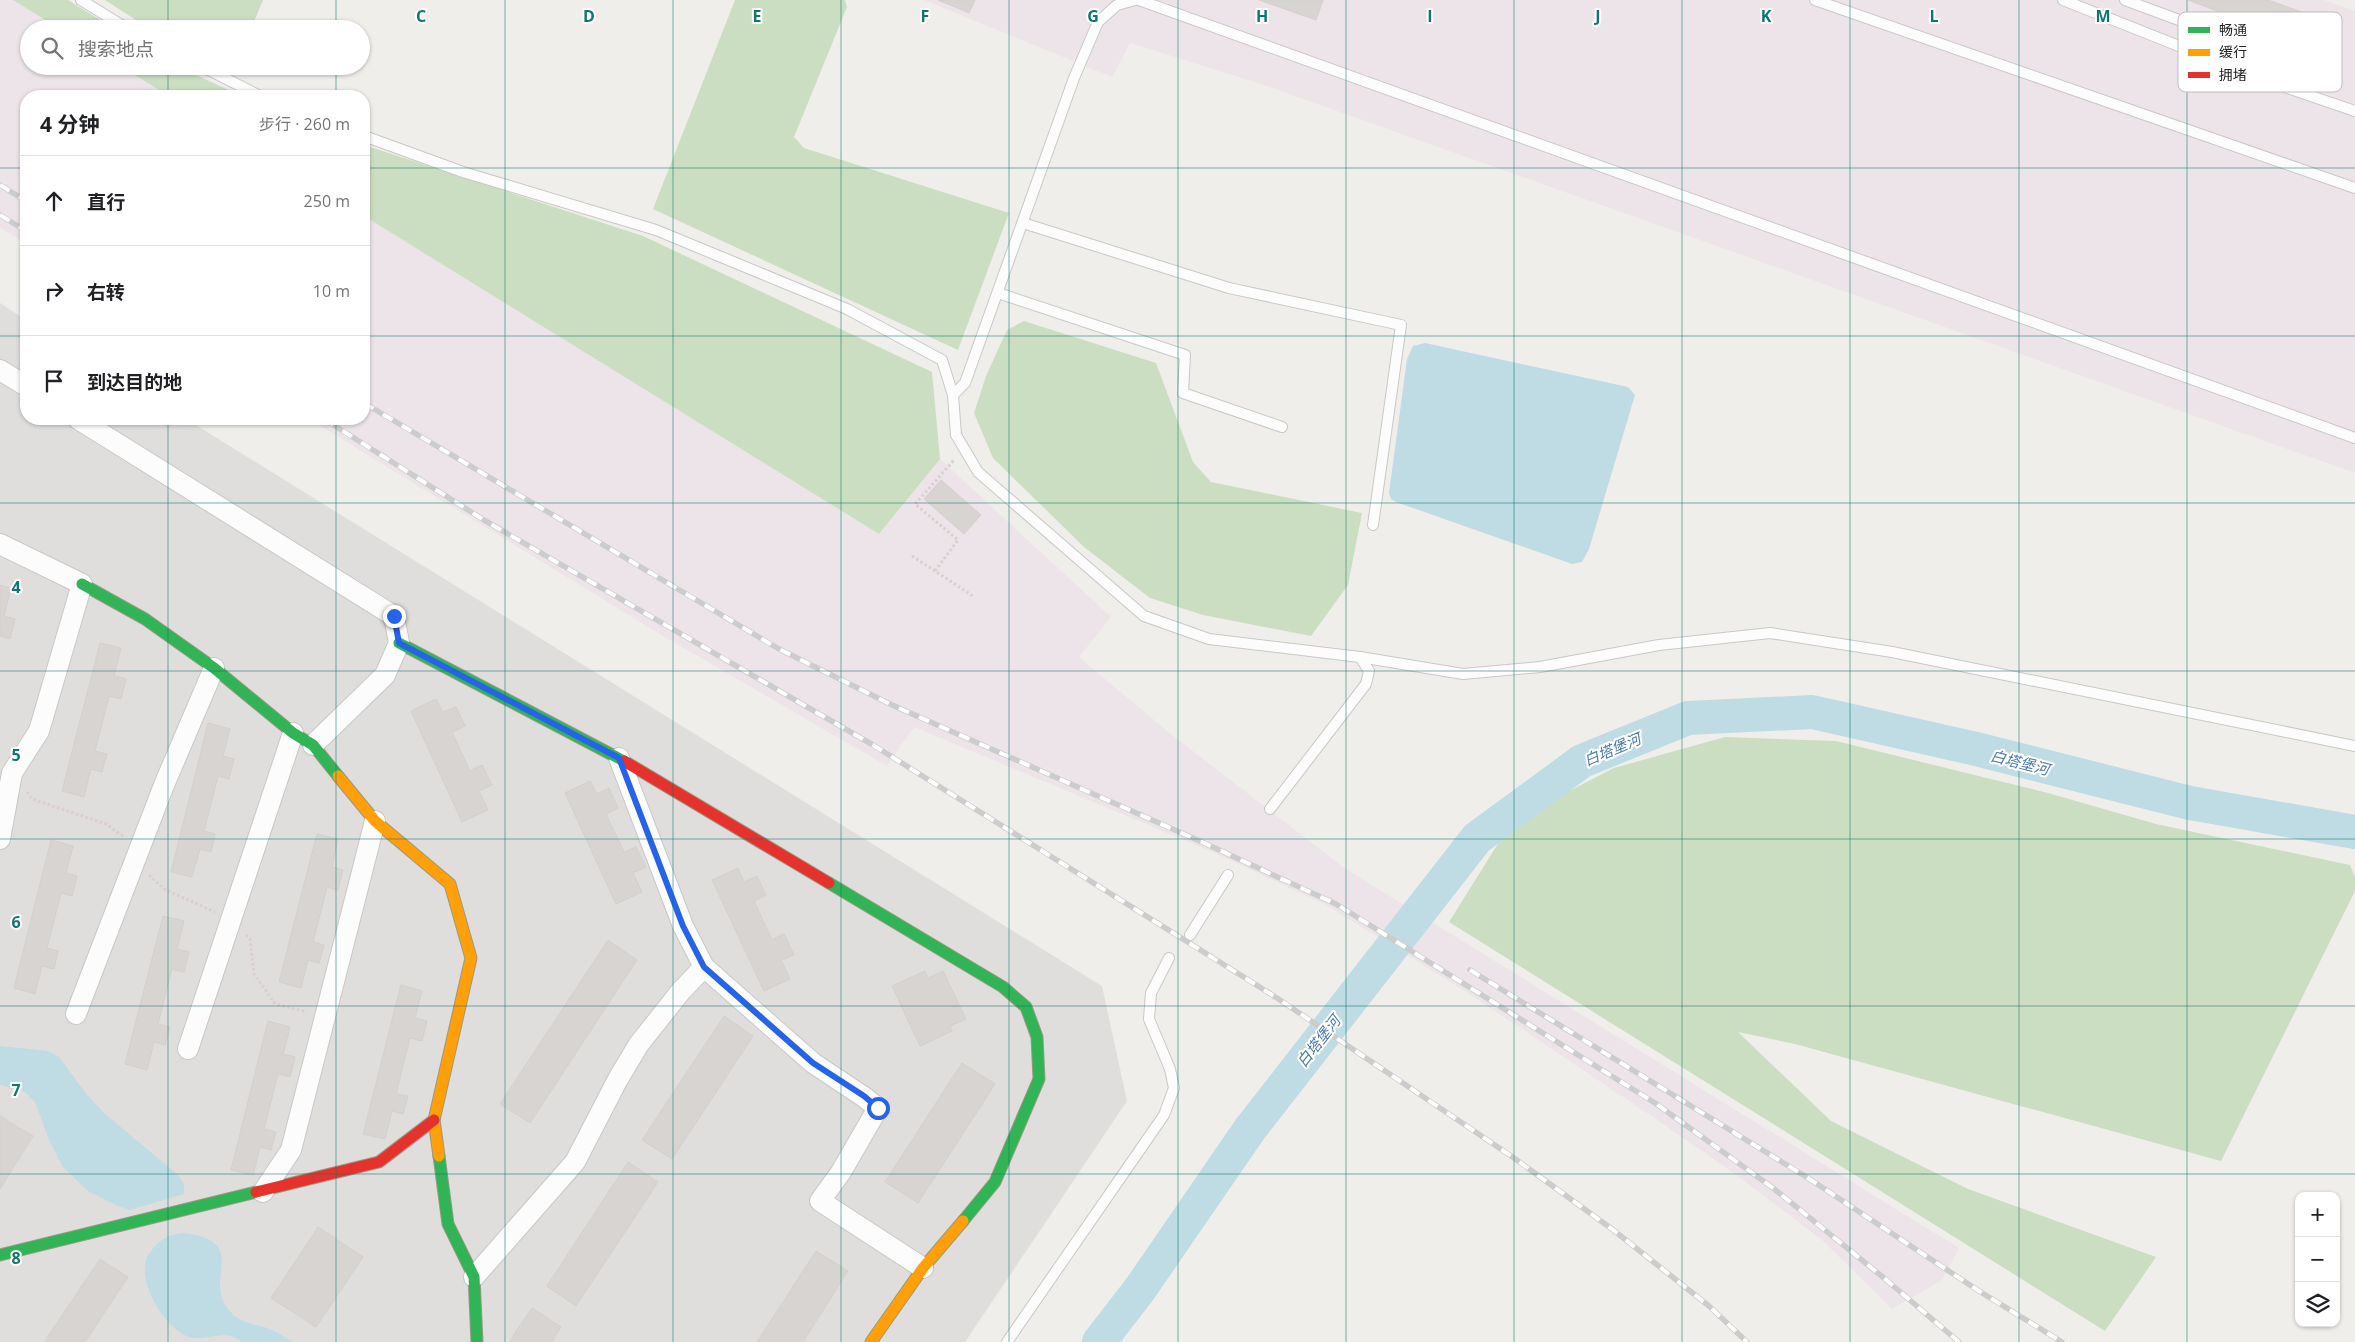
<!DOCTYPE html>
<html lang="zh">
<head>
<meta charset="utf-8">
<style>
  :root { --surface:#fff; --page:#f6f6f6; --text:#202124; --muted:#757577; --line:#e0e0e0 }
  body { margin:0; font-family:"Open Sans","Noto Sans SC",sans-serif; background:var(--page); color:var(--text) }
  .controls { position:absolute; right:15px; bottom:15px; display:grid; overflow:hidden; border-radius:10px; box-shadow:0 1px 4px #0004 }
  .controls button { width:45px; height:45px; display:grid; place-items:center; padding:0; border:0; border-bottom:1px solid var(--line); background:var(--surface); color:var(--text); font:25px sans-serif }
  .stop { position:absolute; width:15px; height:15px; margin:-11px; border:4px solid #2563eb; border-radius:50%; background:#fff }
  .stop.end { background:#2563eb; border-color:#fff; box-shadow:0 1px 5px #0008 }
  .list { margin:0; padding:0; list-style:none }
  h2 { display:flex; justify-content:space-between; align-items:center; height:65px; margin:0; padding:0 20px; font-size:21px }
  h2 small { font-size:16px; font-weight:400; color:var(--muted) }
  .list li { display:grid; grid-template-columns:32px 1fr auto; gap:15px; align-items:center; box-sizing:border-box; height:90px; padding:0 20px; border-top:1px solid var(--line) }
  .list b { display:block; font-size:19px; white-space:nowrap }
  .list em { font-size:16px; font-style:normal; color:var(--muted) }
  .icon { flex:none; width:28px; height:28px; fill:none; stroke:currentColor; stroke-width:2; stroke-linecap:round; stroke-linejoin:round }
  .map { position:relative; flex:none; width:2355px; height:1342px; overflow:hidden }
  .search { position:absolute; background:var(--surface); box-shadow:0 1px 4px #0004; left:20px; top:20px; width:350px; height:55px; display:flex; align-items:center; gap:12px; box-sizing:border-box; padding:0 18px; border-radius:28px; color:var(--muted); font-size:19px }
  .panel { position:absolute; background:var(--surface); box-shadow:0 1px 4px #0004; left:20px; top:90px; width:350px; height:335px; border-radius:20px }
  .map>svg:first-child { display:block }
  .residential { fill:#dfdedc }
  .industrial { fill:#ede4e9 }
  .forest { fill:#cbdec1 }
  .water { fill:#bfdbe3 }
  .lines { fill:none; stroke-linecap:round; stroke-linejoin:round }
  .river { stroke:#bfdbe3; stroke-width:34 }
  .building { fill:#d7d4d2; stroke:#d3d0cc }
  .lane-casing { stroke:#c9c8c7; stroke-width:12 }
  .street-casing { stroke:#c9c8c7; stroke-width:22 }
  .fast-casing { stroke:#999a82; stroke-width:13 }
  .slow-casing { stroke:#999a82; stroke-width:13 }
  .jam-casing { stroke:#999a82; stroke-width:13 }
  .path { stroke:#dccecd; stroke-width:3; stroke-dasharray:2.5 2.5; stroke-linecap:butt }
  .lane { stroke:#fdfcfc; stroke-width:10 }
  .street { stroke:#fdfcfc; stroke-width:20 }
  .fast { stroke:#30b455; stroke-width:11 }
  .slow { stroke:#ff9f0a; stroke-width:11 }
  .jam { stroke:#e5322d; stroke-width:11 }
  .rail-casing { stroke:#ccc; stroke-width:5.5 }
  .rail { stroke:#fff; stroke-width:4; stroke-dasharray:11; stroke-linecap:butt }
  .route { stroke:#2563eb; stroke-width:6 }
  .grid { fill:none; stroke:#0f766e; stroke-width:1; stroke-opacity:0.55 }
  .labels { text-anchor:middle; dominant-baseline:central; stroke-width:4; stroke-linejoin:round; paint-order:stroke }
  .water-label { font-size:15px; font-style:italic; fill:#4a7aab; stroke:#fff }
  .key { fill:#fff; stroke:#bdbdbd; stroke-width:1 }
  .key-label { font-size:14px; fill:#222 }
  .grid-label { font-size:16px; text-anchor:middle; font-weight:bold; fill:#0f766e; stroke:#fff; stroke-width:4; stroke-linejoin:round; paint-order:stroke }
</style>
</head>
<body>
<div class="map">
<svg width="2355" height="1342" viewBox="0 0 2355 1342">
  <rect width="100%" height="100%" fill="#f0eeeb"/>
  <!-- residential -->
  <path class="residential" d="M0 303 26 320V419H186L1102 986 1127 1101 965 1342H0Z"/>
  <!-- industrial -->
  <g class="industrial">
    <path d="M0 0H13L60 29H29V66H120L169 96H26V244L0 228Z"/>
    <path d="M924 0H2324L2355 11V473L1261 84 1130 43 1112 77Z"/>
    <path d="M364 216 879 534 940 459 1111 617 1080 656 1087 664 1172 735 1346 869 1959 1248 1942 1280 1892 1309 1822 1240 1735 1174 1647 1113 1465 991 1326 905 1208 850 914 727 887 766 658 633 309 419H364Z"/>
  </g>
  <!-- forest -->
  <g class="forest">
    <path d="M13 0H68L115 29H60Z"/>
    <path d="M105 0H263L251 29H150Z"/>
    <path d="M735 0H845L847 7 794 137 804 148 1009 213 958 350 653 209Z"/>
    <path d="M120 66H176L242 96H169Z"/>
    <path d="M364 145 643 236 932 372 940 459 879 534 364 216Z"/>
    <path d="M1024 321 1156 363 1193 462 1211 482 1362 513 1348 585 1311 636 1203 615 1150 598 1084 547 993 458 974 413 986 376 1007 330Z"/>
    <path d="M1725 737 1836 741 2048 793 2156 824 2350 865 2355 877V891L2221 1161 1795 1044 1738 1032 1831 1121 1968 1189 2156 1257 2105 1331 1449 922 1499 842 1548 802 1614 768Z"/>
  </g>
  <!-- water -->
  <g class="water">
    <path d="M1425 343 1628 387 1635 395 1589 549 1582 562 1572 564 1396 502 1391 499 1389 493 1407 359 1413 346Z"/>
    <path d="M0 1046 48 1051 59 1057 87 1095 105 1114 178 1175 184 1185V1194L130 1210 118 1206 88 1191 63 1167 50 1142 35 1102 25 1092 0 1085Z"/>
    <path d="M183 1233C251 1241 203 1278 228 1309 240 1325 256 1323 272 1330 279 1333 286 1338 292 1342H241C226 1327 207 1342 189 1337 166 1330 133 1278 149 1254 158 1241 166 1235 183 1233Z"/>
  </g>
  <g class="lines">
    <!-- river -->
    <path class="river" d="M1099 1342 1140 1289 1250 1129 1477 838 1582 761 1688 718 1812 712 1972 748 2190 803 2355 832"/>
  </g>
  <!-- building -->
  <g class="building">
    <path d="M938 0H975L969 13Z"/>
    <path d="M1259 0H1323L1316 20Z"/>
    <path d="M2188 0H2268L2307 14 2297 41Z"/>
    <path d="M941 480 981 515 964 534 924 499Z"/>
    <path d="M0 585 11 588 4 616 15 619 10 639 0 636Z"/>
    <path d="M100 643 121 648 114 676 126 679 121 699 109 696 95 751 107 754 102 772 91 769 84 797 62 791Z"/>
    <path d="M436 699 443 712 456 707 465 726 452 732 470 771 482 765 492 785 479 791 488 810 462 822 411 711Z"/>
    <path d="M208 723 230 729 223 756 234 759 229 779 218 776 204 831 215 834 211 852 200 849 192 877 171 872Z"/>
    <path d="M590 781 597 794 609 788 618 808 606 814 624 852 636 847 646 867 633 873 642 892 616 904 565 793Z"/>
    <path d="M317 834 338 839 332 867 343 870 338 890 327 887 313 942 324 945 319 963 308 960 301 988 279 982Z"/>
    <path d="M51 840 73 846 66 873 77 876 72 896 61 893 47 948 58 951 54 969 42 966 35 994 14 988Z"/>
    <path d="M738 868 744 882 757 876 766 895 754 901 772 940 784 934 794 955 781 960 790 979 764 991 712 880Z"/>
    <path d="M163 916 184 921 177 949 189 952 184 972 172 969 158 1024 170 1027 165 1045 154 1042 147 1070 125 1064Z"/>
    <path d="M608 940 637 960 530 1123 500 1104Z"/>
    <path d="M925 971 928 978 943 971 966 1019 950 1026 952 1031 920 1046 892 986Z"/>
    <path d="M401 985 422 991 415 1018 427 1021 422 1041 410 1038 396 1094 408 1096 403 1114 392 1111 385 1139 363 1134Z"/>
    <path d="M724 1016 753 1036 672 1159 642 1140Z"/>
    <path d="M268 1021 290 1027 283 1054 295 1057 290 1077 278 1074 264 1129 276 1132 271 1150 260 1147 253 1175 231 1170Z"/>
    <path d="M962 1063 995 1084 918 1203 885 1182Z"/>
    <path d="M0 1116 33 1136 0 1189Z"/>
    <path d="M628 1162 658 1182 576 1306 547 1286Z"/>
    <path d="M318 1227 363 1257 316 1327 271 1298Z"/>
    <path d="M816 1251 848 1271 803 1342H757Z"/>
    <path d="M100 1259 128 1277 85 1342H44Z"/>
    <path d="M532 1308 561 1327 552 1342H509Z"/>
  </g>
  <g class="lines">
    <defs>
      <g id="lane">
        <path d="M81 0 128 29"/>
        <path d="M1139 0 2355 438"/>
        <path d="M1815 0 2355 188"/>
        <path d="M2063 0 2267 81"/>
        <path d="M2125 0 2271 54 2267 81 2355 111"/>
        <path d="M201 66 260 96"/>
        <path d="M364 136 463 172 656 230 847 309 942 360 953 395 956 435 978 472 1144 616 1209 639 1360 657 1369 671 1366 684 1270 809"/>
        <path d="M1023 223 1229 288 1401 325 1373 525"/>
        <path d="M998 293 1185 355 1183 393 1282 427"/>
        <path d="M953 395 965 383 1074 78 1098 22 1117 5 1135 0"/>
        <path d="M1360 657 1463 674 1540 667 1659 645 1770 633 1892 652 2355 746"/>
        <path d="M1190 935 1228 875"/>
        <path d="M1007 1342 1164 1115 1174 1088 1170 1069 1149 1019 1151 993 1169 958"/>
      </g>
      <g id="street">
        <path d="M0 370 26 386"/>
        <path d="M78 419 394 616 399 643 385 675 313 745"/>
        <path d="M0 544 82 584 39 731 12 773 0 839"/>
        <path d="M619 758 683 926 704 967 813 1063 864 1097 878 1108 841 1172 820 1201 923 1268"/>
        <path d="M76 1014 164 785 214 668"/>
        <path d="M188 1049 293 733"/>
        <path d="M263 1192 291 1150 375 821"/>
        <path d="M474 1277 575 1162 618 1079 639 1044 681 991 704 967"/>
      </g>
      <g id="fast">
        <path d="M82 584 145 619 214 668 293 733 313 745 338 776"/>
        <path d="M399 643 624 761"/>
        <path d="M829 883 1003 987 1026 1007 1037 1037 1039 1079 995 1182 963 1221"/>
        <path d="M439 1156 448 1224 474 1277 477 1342"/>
        <path d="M0 1255 256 1192"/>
      </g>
      <g id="slow">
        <path d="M338 776 375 821 450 884 471 958 434 1120 439 1156"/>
        <path d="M871 1342 923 1268 963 1221"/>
      </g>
      <g id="jam">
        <path d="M624 761 829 883"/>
        <path d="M256 1192 379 1162 434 1120"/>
      </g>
    </defs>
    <!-- lane casing -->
    <use href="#lane" class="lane-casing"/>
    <!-- street casing -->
    <use href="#street" class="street-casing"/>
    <!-- fast casing -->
    <use href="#fast" class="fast-casing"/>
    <!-- slow casing -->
    <use href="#slow" class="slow-casing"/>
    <!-- jam casing -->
    <use href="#jam" class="jam-casing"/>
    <!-- path -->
    <g class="path">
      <path d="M912 556 973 596"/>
      <path d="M935 571 958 540 915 504 955 459"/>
      <path d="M27 792 32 799 106 824 124 837"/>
      <path d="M149 875 164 889 215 912"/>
      <path d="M246 935 250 939 254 974 275 1004 307 1012"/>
    </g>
    <!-- lane -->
    <use href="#lane" class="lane"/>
    <!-- street -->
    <use href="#street" class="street"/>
    <!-- fast -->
    <use href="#fast" class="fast"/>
    <!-- slow -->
    <use href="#slow" class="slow"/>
    <!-- jam -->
    <use href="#jam" class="jam"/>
    <defs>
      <g id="rail">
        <path d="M0 185 26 201"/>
        <path d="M0 215 26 231"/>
        <path d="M364 403 779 649 892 705 1202 842 1336 904 1655 1103 1773 1188 1884 1278 1959 1342"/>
        <path d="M324 419 484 520 873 745 1277 998 1514 1158 1612 1229 1709 1306 1747 1342"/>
        <path d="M1470 970 1808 1178 1979 1291 2062 1342"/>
      </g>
    </defs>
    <!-- rail casing -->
    <use href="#rail" class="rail-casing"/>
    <!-- rail -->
    <use href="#rail" class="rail"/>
  </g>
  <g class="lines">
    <!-- route -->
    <path class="route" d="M394 616 399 643 619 758 683 926 704 967 813 1063 864 1096 878 1108"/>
  </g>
  <!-- grid -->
  <path class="grid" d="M168 0V29M336 0V29M505 0V1342M673 0V1342M841 0V1342M1009 0V1342M1178 0V1342M1346 0V1342M1514 0V1342M1682 0V1342M1850 0V1342M2019 0V1342M2187 0V1342M168 66V96M336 66V96M0 168H26M364 168H2355M0 336H26M364 336H2355M168 419V1342M336 419V1342M0 503H2355M0 671H2355M0 839H2355M0 1006H2355M0 1174H2355"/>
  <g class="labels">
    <!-- water labels -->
    <g class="water-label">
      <text transform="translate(1612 749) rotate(-23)">白塔堡河</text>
      <text transform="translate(2020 762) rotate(14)">白塔堡河</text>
      <text transform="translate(1318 1041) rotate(-52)">白塔堡河</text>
    </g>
  </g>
  <!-- legend -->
  <rect x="2178" y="12" width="164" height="80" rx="8" class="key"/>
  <rect x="2188" y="27" width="22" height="6" fill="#30b455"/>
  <rect x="2188" y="49" width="22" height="7" fill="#ff9f0a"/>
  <rect x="2188" y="72" width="22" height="6" fill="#e5322d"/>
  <g class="key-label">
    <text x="2219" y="35">畅通</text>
    <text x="2219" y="57">缓行</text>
    <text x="2219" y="80">拥堵</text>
  </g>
  <g class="grid-label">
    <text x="421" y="22">C</text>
    <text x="589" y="22">D</text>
    <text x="757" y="22">E</text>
    <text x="925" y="22">F</text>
    <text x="1093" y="22">G</text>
    <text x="1262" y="22">H</text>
    <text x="1430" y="22">I</text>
    <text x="1598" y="22">J</text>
    <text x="1766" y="22">K</text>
    <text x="1934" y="22">L</text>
    <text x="2103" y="22">M</text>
    <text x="16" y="593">4</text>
    <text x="16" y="761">5</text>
    <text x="16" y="928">6</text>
    <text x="16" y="1096">7</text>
    <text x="16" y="1264">8</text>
  </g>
</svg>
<div class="controls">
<button>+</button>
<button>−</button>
<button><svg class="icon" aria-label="layers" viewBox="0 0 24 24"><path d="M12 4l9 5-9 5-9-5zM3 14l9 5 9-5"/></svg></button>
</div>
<div class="stop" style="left:878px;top:1108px"></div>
<div class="stop end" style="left:394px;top:616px"></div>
<div class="search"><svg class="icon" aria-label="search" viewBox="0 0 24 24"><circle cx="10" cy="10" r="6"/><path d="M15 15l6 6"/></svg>搜索地点</div>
<section class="panel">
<h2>4 分钟<small>步行 · 260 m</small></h2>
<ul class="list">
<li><svg class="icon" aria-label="ahead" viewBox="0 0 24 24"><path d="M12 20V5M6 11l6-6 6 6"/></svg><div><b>直行</b></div><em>250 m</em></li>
<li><svg class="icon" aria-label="right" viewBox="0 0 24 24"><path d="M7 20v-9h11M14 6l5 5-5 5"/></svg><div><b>右转</b></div><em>10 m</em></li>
<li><svg class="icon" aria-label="arrive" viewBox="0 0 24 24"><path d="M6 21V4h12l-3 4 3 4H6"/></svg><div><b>到达目的地</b></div></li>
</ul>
</section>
</div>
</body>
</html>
